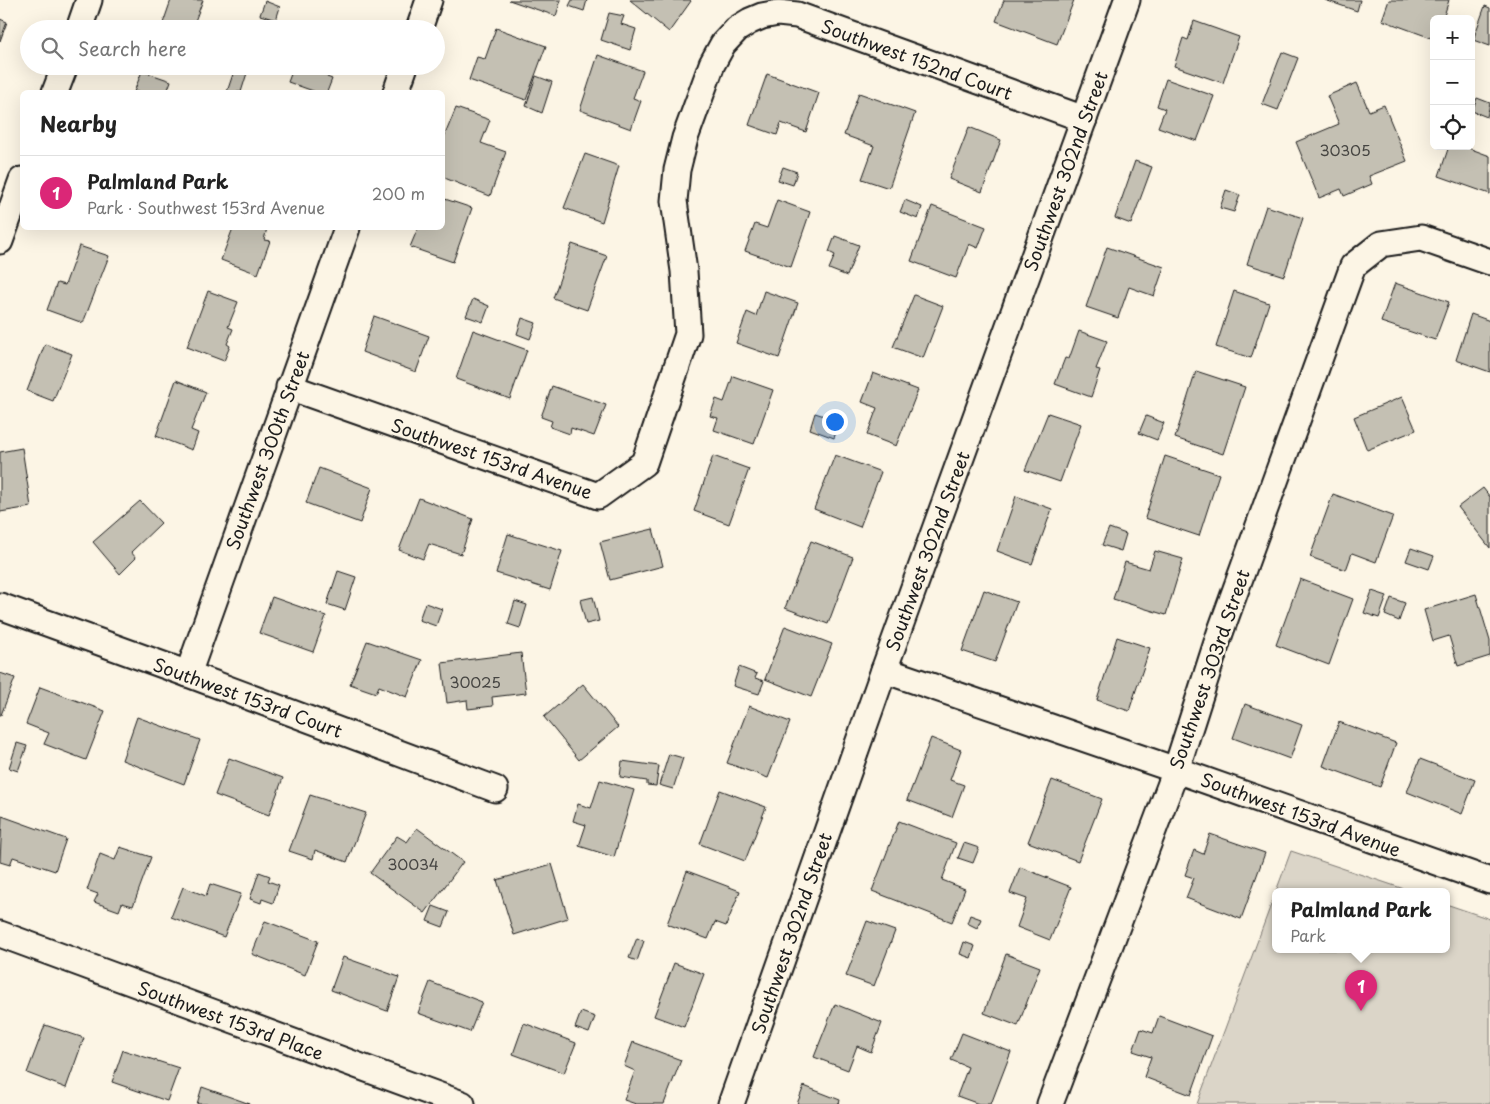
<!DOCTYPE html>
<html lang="en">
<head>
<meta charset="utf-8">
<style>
  :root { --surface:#fff; --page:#f6f6f6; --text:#222; --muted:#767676; --line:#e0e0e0; --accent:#db2777 }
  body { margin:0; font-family:"Playpen Sans",sans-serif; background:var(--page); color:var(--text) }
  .controls { position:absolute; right:15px; top:15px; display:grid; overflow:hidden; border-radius:8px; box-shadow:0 5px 20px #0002 }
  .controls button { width:45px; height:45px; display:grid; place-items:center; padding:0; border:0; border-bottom:1px solid var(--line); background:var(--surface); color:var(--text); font:25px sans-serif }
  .you { position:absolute; left:834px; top:421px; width:18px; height:18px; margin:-12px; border:4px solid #fff; border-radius:50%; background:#1a73e8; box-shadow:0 0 0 8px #1a73e833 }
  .badge { display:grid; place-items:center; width:32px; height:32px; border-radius:50%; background:var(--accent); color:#fff; font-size:16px; font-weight:700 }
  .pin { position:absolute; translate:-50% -41px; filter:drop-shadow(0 1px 2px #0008) }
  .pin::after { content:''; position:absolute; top:26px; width:18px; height:15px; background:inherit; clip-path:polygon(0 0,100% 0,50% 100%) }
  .popup { position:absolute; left:1272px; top:888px; width:178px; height:65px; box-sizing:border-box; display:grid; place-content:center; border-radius:8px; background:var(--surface); filter:drop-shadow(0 1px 4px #0005); font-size:16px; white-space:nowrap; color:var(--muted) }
  .popup b { font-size:19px; color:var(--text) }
  .popup::after { content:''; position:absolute; left:50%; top:100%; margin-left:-10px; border:10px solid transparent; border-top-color:var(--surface) }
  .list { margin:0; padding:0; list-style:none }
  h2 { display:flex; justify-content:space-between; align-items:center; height:65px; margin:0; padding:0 20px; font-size:21px }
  h2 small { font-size:16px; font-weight:400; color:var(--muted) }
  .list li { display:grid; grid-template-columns:32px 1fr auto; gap:15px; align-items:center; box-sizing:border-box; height:75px; padding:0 20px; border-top:1px solid var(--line) }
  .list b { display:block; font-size:19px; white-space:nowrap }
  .list p { margin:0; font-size:16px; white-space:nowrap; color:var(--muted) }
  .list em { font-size:16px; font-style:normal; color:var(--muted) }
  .icon { flex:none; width:28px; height:28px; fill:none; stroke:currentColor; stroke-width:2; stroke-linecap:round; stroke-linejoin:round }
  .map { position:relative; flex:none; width:1490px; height:1104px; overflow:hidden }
  .search { position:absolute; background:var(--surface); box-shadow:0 5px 20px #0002; left:20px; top:20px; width:425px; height:55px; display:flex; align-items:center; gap:12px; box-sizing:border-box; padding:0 18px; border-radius:28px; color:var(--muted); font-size:19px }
  .panel { position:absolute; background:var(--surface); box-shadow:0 5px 20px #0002; left:20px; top:90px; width:425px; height:140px; border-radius:8px }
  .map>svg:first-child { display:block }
  .green { fill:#dbd5c8; stroke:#7c7872 }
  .building { fill:#c4c0b3; stroke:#1c1c1c }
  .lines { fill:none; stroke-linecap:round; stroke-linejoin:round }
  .minor-casing { stroke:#1c1c1c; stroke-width:29 }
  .minor { stroke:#fcf5e5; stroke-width:25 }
  .labels { text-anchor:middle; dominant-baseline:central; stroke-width:4.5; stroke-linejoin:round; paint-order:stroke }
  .number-label { font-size:15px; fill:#464542 }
  .street-label { font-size:18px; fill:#1c1c1c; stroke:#fcf5e5 }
</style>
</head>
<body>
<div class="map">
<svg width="1490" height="1104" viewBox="0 0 1490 1104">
  <rect width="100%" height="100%" fill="#fcf5e5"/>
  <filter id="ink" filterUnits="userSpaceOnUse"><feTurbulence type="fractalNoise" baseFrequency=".02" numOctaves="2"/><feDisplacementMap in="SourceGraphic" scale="10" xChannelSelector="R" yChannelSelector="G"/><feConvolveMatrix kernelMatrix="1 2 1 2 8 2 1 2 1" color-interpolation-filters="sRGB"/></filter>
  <g filter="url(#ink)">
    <!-- green -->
    <path class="green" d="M1291 851 1413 892H1276V950H1446V904L1490 919V1104H1197Z"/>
    <!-- building -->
    <g class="building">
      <path d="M171 0H203L192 29H161Z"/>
      <path d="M509 0H561L556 16Z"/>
      <path d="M572 0H587L584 11 569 6Z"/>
      <path d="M630 0H690L691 1 669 32Z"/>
      <path d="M1004 0H1074L1057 44 996 21Z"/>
      <path d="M1325 0H1360L1357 11Z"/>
      <path d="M1389 0H1449L1443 19H1434V39L1382 20Z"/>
      <path d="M265 1 280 7 276 20 260 15Z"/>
      <path d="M1485 6 1490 8V46L1473 40Z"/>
      <path d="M609 13 624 16 621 24 636 29 630 50 601 40Z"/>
      <path d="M0 19 7 22 0 41Z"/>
      <path d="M1194 21 1239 37 1223 83 1174 66 1183 38 1188 40Z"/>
      <path d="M496 28 546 46 526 100 469 80 477 57 485 59Z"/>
      <path d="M1282 52 1298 58 1278 110 1262 104Z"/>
      <path d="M598 55 643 71 633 98 641 101 631 129 580 110Z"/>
      <path d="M294 66H330L327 77 332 79 327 92H316L288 82Z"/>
      <path d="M235 68 247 73 241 92H227Z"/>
      <path d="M142 71 171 81 167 92H134Z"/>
      <path d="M767 74 819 93 806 132 781 123 777 135 749 125Z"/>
      <path d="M536 76 552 82 542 113 526 106Z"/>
      <path d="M1166 79 1214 96 1197 141 1158 127 1165 109 1157 106Z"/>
      <path d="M1357 83 1369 111 1384 105 1407 161 1369 176 1372 184 1344 196 1341 189 1319 198 1296 142 1339 124 1327 96Z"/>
      <path d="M859 93 915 113 889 188 862 179 874 146 844 135Z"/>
      <path d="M1477 98 1490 103 1487 117 1472 111Z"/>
      <path d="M456 108 490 120 481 143 506 152 490 196 442 177V142Z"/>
      <path d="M969 127 1001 140 982 192 949 179Z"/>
      <path d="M1449 146H1463L1490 156V194L1439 176Z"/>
      <path d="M585 154 619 166 602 222 564 208Z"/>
      <path d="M1135 161 1152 167 1131 224 1115 218Z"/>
      <path d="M783 167 797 172 793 185 778 180Z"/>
      <path d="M1226 190 1240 195 1234 212 1220 208Z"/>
      <path d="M442 198 472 208 453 262 410 247 418 228H442Z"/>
      <path d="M777 200 810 212 791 267 745 251 755 224 767 228Z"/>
      <path d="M905 200 922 207 918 219 900 212Z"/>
      <path d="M932 206 986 227 978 248 969 244 956 278 911 261Z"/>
      <path d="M1266 206 1303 218 1284 276 1247 264Z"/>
      <path d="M233 228H267L264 240 270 241 258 274 221 260Z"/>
      <path d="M835 236 859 245 847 276 829 269 835 255 829 252Z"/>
      <path d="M572 244 607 256 587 310 553 298Z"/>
      <path d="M79 246 109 256 83 323 47 310 57 283 65 285Z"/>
      <path d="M1107 247 1164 267 1154 296 1129 287 1118 318 1086 307Z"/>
      <path d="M1395 283 1449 302 1435 340 1381 322Z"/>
      <path d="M208 291 238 302 228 327 233 329 227 344 230 346 224 361 187 347Z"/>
      <path d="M764 291 798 303 779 358 736 343 747 312 756 316Z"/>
      <path d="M1234 291 1269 303 1251 358 1216 347Z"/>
      <path d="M914 295 943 306 923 358 893 347Z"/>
      <path d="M473 299 489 306 483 322 466 316Z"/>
      <path d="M1471 314 1490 321V372L1456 360Z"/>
      <path d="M374 316 429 336 416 372 362 352Z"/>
      <path d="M522 318 536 323 530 339 517 334Z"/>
      <path d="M473 330 527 350 510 399 456 379Z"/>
      <path d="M1079 331 1107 341 1096 369 1100 370 1091 397 1055 384 1065 358 1069 359Z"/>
      <path d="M45 344 72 354 53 401 27 391Z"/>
      <path d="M1196 371 1245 387 1223 454 1175 438Z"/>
      <path d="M873 373 918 390 896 446 867 435 877 408 862 402Z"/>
      <path d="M733 376 773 390 754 444 714 430 718 418 710 416 716 399 724 402Z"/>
      <path d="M176 380 206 392 191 430 198 433 192 450 156 436Z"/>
      <path d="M552 386 606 405 594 436 571 428 570 434 550 427 552 421 541 417Z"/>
      <path d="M1402 397 1416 430 1367 450 1354 417Z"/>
      <path d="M815 413 840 421 834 438 810 429Z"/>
      <path d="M1048 413 1081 424 1060 482 1025 470Z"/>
      <path d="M1146 416 1164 423 1157 440 1139 433Z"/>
      <path d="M22 448 31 507 0 512V452Z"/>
      <path d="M835 455 881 472 860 527 814 509Z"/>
      <path d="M713 456 749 469 729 524 694 511Z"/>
      <path d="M1165 456 1219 474 1199 536 1145 518Z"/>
      <path d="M319 468 372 488 360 523 306 503Z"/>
      <path d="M1483 488 1490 497V548L1458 507Z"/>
      <path d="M1333 494 1393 516 1376 562 1352 553 1346 570 1310 557Z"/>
      <path d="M1016 496 1052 509 1032 564 997 551Z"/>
      <path d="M419 498 473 519 461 554 429 544 423 559 399 550Z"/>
      <path d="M140 501 161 523 131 552 136 558 120 574 93 542Z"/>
      <path d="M1109 528 1126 534 1121 551 1102 545Z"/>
      <path d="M653 529 663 566 610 580 600 542Z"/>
      <path d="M508 534 562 551 550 590 496 573Z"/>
      <path d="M811 541 853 557 828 624 785 608Z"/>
      <path d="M1411 548 1434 556 1429 569 1406 561Z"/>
      <path d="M1155 551 1183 559 1166 615 1113 599 1125 562 1149 569Z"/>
      <path d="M338 571 356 577 345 610 327 604Z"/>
      <path d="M1300 579 1353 599 1329 665 1276 645Z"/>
      <path d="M984 590 1017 602 995 662 962 651Z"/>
      <path d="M1372 591 1387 596 1379 618 1364 613Z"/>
      <path d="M1476 594 1490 641V656L1458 666 1449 636 1433 641 1424 610Z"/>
      <path d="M272 597 326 616 313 652 259 633Z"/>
      <path d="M593 597 599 621 586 624 580 600Z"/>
      <path d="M1391 598 1405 603 1399 621 1385 615Z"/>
      <path d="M515 601 527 605 520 628 508 624Z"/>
      <path d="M425 603 442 609 436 626 419 620Z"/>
      <path d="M785 626 832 644 811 697 765 679Z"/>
      <path d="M1117 637 1150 648 1129 711 1097 700Z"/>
      <path d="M367 641 422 660 407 697 379 686 376 693 350 684Z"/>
      <path d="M521 653 526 693 492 697 493 706 468 709 467 700 447 703 442 663Z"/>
      <path d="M739 667 757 674 755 678 764 681 759 694 733 686Z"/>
      <path d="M0 673 15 678 1 715H0Z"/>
      <path d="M583 684 618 727 579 760 544 717Z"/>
      <path d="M40 687 105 711 86 760 44 744 49 733 26 724Z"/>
      <path d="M1245 704 1302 725 1290 759 1233 738Z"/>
      <path d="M749 706 790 722 768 778 727 763Z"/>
      <path d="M137 717 200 740 184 784 122 760Z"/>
      <path d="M1339 722 1396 743 1380 787 1323 766Z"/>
      <path d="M931 738 961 750 950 780 964 785 952 817 907 800Z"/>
      <path d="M17 743 27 746 18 771 9 768Z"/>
      <path d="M669 754 683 758 673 789 659 785Z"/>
      <path d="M229 758 283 778 269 815 215 795Z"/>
      <path d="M1420 759 1475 780 1462 814 1407 792Z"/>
      <path d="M622 761 659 766 656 786 647 785V781L620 777Z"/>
      <path d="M600 780 634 790 614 857 579 846 586 825 573 821 578 804 591 808Z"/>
      <path d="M1052 780 1102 799 1078 861 1028 842Z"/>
      <path d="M720 790 766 807 745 861 700 844Z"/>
      <path d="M310 795 366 813 347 862 315 850 313 859 289 851Z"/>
      <path d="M2 816 66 839 55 871 13 857 10 865 0 862Z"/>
      <path d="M899 821 956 843 942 880 965 889 952 922 872 891Z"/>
      <path d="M417 828 463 862 425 913 370 873 397 836 407 842Z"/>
      <path d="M1210 834 1265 853 1241 919 1186 898 1194 878 1185 875 1194 850 1203 854Z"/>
      <path d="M964 843 979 848 973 863 958 858Z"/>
      <path d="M120 847 151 857 133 906 122 903 119 911 94 902 98 894 87 890 100 854 115 860Z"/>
      <path d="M552 864 568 918 514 935 497 880Z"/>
      <path d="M1020 867 1071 887 1050 940 1017 927 1027 899 1010 893Z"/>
      <path d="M687 871 740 891 726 926 715 922 708 939 667 924Z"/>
      <path d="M259 872 270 876 268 881 279 885 273 903 262 899 261 903 250 899Z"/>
      <path d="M210 884 241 894 224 937 171 917 183 887 206 896Z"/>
      <path d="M433 906 449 912 443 927 427 921Z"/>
      <path d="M970 915 981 919 977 928 967 923Z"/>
      <path d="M265 921 318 941 305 975 252 954Z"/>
      <path d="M867 921 895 931 874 986 846 976Z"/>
      <path d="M637 938 644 941 637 961 629 958Z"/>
      <path d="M964 942 975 946 971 958 960 954Z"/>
      <path d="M1006 954 1040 967 1018 1026 984 1013Z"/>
      <path d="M343 957 399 977 387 1011 331 990Z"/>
      <path d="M674 963 704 974 684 1027 654 1016Z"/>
      <path d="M430 982 482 1002 470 1032 418 1013Z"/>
      <path d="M835 1004 882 1023 871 1052 857 1046 848 1070 814 1057Z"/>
      <path d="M581 1012 595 1017 589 1033 575 1028Z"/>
      <path d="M1159 1016 1212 1036 1191 1095 1144 1077 1151 1057 1133 1051 1141 1029 1153 1033Z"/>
      <path d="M524 1023 576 1043 564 1073 513 1054Z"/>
      <path d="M45 1025 84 1038 66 1088 27 1073Z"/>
      <path d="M962 1033 1011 1052 991 1104H979L957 1096 968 1067 951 1060Z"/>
      <path d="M633 1042 681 1060 664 1104H636L624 1100 635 1071 624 1066Z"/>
      <path d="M123 1050 179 1068 167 1101 112 1082Z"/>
      <path d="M804 1086 840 1100 839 1104H797Z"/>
      <path d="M202 1087 250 1104H197Z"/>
    </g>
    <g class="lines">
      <defs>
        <g id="minor">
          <path d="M79 29 89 0"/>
          <path d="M419 29 429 0"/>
          <path d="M55 92 65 66"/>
          <path d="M396 92 405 66"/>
          <path d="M0 241 22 180"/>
          <path d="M289 387 598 496 644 463 688 334 684 271 674 201 677 170 685 138 712 64 723 44 737 29 750 21 762 16 778 13 797 15 1084 119"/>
          <path d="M0 606 188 674 495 789"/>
          <path d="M884 670 1176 770 1490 881"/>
          <path d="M188 674 347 228"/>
          <path d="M0 934 462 1104"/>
          <path d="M731 1104 884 670 1127 0"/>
          <path d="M1050 1104 1176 770 1220 633 1353 266 1381 244 1421 238 1490 262"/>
        </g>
      </defs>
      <!-- minor casing -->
      <use href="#minor" class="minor-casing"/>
      <!-- minor -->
      <use href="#minor" class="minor"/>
    </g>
  </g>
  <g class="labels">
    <!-- number labels -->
    <g class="number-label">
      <text x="1345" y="149">30305</text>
      <text x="475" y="681">30025</text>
      <text x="413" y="863">30034</text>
    </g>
    <!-- street labels -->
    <g class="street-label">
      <text transform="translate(917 59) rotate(20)">Southwest 152nd Court</text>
      <text transform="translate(1065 171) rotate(-70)">Southwest 302nd Street</text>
      <text transform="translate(267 450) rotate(-70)">Southwest 300th Street</text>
      <text transform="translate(492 458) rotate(19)">Southwest 153rd Avenue</text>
      <text transform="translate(927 551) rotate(-70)">Southwest 302nd Street</text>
      <text transform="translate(1209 669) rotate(-71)">Southwest 303rd Street</text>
      <text transform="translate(248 697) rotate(20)">Southwest 153rd Court</text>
      <text transform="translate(1301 814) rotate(20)">Southwest 153rd Avenue</text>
      <text transform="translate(791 933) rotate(-71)">Southwest 302nd Street</text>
      <text transform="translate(231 1020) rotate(20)">Southwest 153rd Place</text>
    </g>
  </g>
</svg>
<div class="controls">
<button>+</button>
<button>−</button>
<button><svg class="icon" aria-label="locate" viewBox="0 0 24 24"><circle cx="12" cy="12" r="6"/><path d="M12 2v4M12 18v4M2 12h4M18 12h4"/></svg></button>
</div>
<div class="you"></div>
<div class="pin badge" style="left:1361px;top:1011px">1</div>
<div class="popup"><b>Palmland Park</b>Park</div>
<div class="search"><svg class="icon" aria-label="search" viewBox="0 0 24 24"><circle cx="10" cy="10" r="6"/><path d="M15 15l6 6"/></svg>Search here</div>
<section class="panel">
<h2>Nearby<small></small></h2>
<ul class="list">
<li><span class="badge">1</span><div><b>Palmland Park</b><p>Park · Southwest 153rd Avenue</p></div><em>200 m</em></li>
</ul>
</section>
</div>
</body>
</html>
